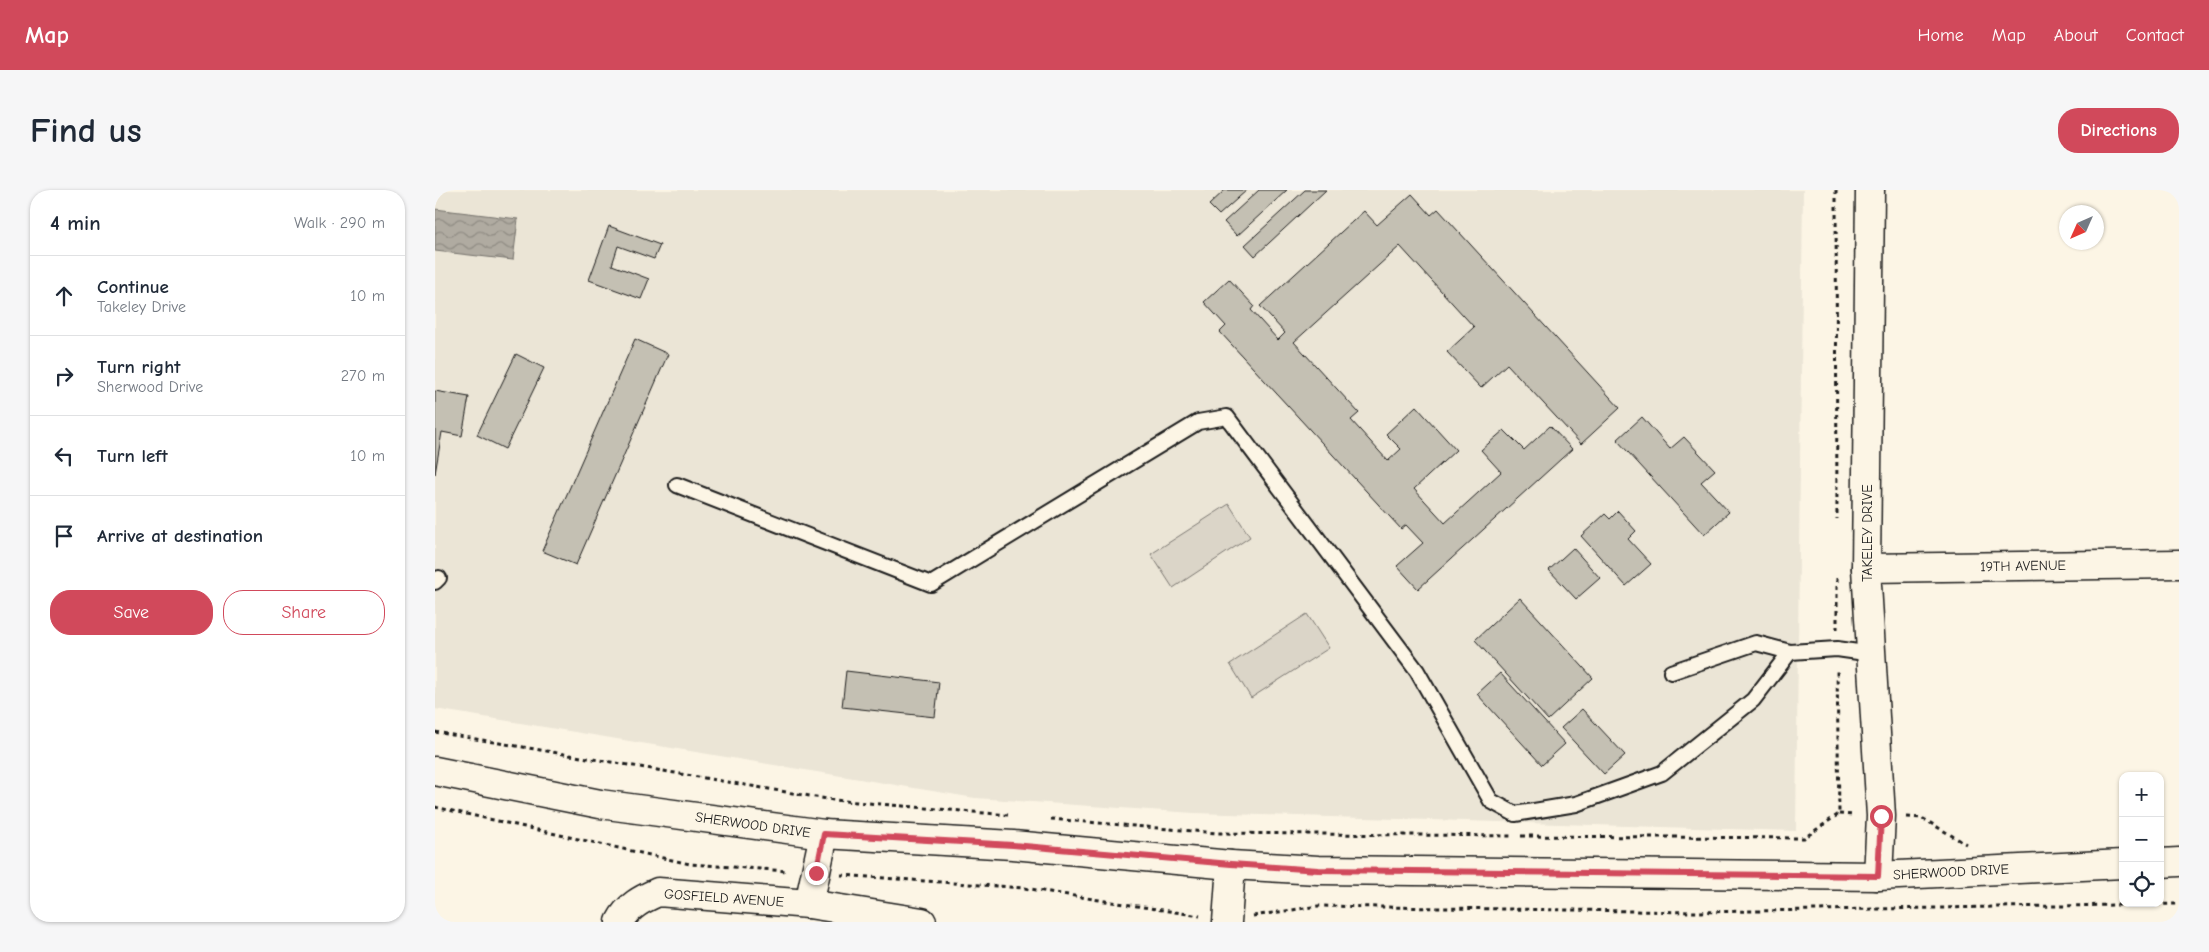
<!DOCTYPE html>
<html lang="en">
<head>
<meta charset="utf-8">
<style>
  :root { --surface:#fff; --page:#f6f6f7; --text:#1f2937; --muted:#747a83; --line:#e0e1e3; --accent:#d1495b }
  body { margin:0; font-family:"Comic Neue",sans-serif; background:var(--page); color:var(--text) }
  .controls { position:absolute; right:15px; bottom:15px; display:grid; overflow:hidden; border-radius:10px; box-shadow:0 1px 4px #0004 }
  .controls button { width:45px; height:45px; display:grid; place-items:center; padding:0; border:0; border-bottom:1px solid var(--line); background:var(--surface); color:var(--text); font:25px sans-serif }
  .compass { position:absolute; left:1624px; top:15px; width:45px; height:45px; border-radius:50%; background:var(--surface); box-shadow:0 1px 4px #0004; rotate:225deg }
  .stop { position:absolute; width:15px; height:15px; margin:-11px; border:4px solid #d1495b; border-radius:50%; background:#fff }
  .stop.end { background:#d1495b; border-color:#fff; box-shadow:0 1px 5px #0008 }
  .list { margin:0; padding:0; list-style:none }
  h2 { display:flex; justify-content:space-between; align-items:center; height:65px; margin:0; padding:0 20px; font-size:21px }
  h2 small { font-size:16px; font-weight:400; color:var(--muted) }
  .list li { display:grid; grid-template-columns:32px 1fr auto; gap:15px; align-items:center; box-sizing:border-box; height:80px; padding:0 20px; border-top:1px solid var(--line) }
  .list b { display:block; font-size:19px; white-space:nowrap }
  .list p { margin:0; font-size:16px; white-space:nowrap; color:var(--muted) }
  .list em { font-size:16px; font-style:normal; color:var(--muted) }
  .actions { display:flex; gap:10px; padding:15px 20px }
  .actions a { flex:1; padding:11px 0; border:1px solid var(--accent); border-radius:20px; text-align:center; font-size:18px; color:var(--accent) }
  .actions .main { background:var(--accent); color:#fff }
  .icon { flex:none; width:28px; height:28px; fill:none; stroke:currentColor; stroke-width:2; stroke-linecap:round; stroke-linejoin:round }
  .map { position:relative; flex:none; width:1744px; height:732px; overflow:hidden; border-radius:20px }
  header { display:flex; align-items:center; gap:30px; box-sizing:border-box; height:70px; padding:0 25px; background:var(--accent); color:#fff }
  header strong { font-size:24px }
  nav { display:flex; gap:28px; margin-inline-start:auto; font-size:18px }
  .intro { display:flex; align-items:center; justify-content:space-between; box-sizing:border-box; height:120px; padding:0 30px }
  h1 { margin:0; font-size:35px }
  .button { padding:12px 22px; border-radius:20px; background:var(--accent); color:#fff; font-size:18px; font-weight:700 }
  main { display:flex; gap:30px; padding:0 30px }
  aside { flex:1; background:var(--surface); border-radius:20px; box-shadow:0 1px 4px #0004 }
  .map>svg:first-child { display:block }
  .built { fill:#ebe5d6 }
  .grass { fill:#dbd5c8; stroke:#7c7872 }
  .water { fill:url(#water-waves); stroke:#75726c }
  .building { fill:#c4c0b3; stroke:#1c1c1c }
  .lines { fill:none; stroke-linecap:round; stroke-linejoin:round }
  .lane-casing { stroke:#1c1c1c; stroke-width:18 }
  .street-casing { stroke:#1c1c1c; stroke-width:31 }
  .secondary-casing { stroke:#1c1c1c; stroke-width:31 }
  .path { stroke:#1c1c1c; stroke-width:3; stroke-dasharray:4 4; stroke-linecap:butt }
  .lane { stroke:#fcf5e5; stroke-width:14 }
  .street { stroke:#fcf5e5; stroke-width:28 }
  .secondary { stroke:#fcf5e5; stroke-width:28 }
  .route { stroke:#d1495b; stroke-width:6 }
  .labels { text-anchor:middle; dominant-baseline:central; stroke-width:4; stroke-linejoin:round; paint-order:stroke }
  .street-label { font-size:14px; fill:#1c1c1c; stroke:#fcf5e5 }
</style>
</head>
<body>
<header>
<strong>Map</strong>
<nav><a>Home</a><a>Map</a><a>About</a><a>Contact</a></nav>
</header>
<div class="intro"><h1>Find us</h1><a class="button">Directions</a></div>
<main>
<aside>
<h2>4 min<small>Walk · 290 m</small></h2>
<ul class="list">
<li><svg class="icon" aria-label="ahead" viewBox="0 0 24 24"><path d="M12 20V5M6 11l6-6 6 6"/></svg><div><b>Continue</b><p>Takeley Drive</p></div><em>10 m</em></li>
<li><svg class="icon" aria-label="right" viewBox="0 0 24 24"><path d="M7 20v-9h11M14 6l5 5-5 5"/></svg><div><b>Turn right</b><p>Sherwood Drive</p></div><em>270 m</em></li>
<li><svg class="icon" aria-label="left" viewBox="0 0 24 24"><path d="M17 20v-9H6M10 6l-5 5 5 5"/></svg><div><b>Turn left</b></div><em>10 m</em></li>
<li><svg class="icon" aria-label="arrive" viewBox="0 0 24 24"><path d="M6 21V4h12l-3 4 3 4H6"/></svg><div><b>Arrive at destination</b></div></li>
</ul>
<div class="actions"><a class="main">Save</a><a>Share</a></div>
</aside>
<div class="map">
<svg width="1744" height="732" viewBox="0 0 1744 732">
  <defs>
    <pattern id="water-waves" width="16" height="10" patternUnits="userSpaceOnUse" patternTransform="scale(1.25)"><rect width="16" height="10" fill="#b0aba1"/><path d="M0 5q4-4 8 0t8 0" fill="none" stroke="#8e8a82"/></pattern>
  </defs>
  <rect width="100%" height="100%" fill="#fcf5e5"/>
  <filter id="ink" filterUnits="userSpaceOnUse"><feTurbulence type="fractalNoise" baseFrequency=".02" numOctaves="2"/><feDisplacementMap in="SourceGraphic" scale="10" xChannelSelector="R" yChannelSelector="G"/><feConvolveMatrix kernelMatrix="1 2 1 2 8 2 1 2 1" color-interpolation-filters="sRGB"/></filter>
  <g filter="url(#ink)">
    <!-- built -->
    <path class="built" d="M0 0H1368L1361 641 759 623 540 608 0 519Z"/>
    <!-- grass -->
    <g class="grass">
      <path d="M794 314 815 347 738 398 716 364Z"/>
      <path d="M872 424 894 458 816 508 795 474Z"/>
    </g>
    <!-- water -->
    <path class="water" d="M0 19 83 29 78 70 0 61Z"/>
    <!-- building -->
    <g class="building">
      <path d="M790 0H812L784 25 774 15Z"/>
      <path d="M824 0H852L802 46 789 32Z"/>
      <path d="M870 0H891L820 66 810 55Z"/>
      <path d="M977 4 996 25 1003 19 1185 218 1146 254 1072 174 1046 198 1012 162 1039 137 965 56 859 152 924 223 916 230 953 271 966 259 951 244 981 216 1021 260 979 299 1010 333 1066 282 1046 260 1069 240 1089 260 1115 236 1137 259 983 399 962 376 988 353 971 335 966 339 785 142 791 136 769 112 794 89 819 116 816 120 843 150 850 143 825 116 929 21 942 35Z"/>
      <path d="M174 36 225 55 219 69 183 56 177 75 214 89 206 109 154 90Z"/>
      <path d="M200 149 233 164 141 375 107 361Z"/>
      <path d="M81 164 109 178 70 259 42 245Z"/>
      <path d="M0 201 34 207 27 246 7 242 0 284Z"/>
      <path d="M1207 227 1235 259 1249 247 1280 280 1266 292 1294 322 1269 345 1182 250Z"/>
      <path d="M1183 321 1201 341 1193 349 1216 374 1191 396 1146 346 1170 324 1175 329Z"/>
      <path d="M1138 358 1165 388 1141 409 1114 380Z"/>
      <path d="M1085 408 1158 488 1113 530 1040 450Z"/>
      <path d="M411 481 504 492 500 527 407 517Z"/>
      <path d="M1065 483 1130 554 1107 575 1042 504Z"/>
      <path d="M1147 519 1190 565 1169 584 1126 538Z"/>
    </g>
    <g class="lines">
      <defs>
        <g id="lane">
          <path d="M242 295 496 394 763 232 792 227 982 481 1056 611 1080 624 1141 614 1227 583 1318 510 1355 462"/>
          <path d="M0 392 4 388"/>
          <path d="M1236 482 1321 453 1355 462 1402 459 1437 464"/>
        </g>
        <g id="street">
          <path d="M1435 0 1431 378 1446 626 1443 686"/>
          <path d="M1431 378 1744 374"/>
          <path d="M374 714 389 644"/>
          <path d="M185 732C193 716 207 709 223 702L374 714 487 732"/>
          <path d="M792 732 796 675"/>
        </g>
        <g id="secondary">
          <path d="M0 581 165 614 389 644 578 655 796 675 883 680 1443 686 1688 674"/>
          <path d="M1725 673 1744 672"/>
        </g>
      </defs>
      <!-- lane casing -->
      <use href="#lane" class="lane-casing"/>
      <!-- street casing -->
      <use href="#street" class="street-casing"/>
      <!-- secondary casing -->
      <use href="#secondary" class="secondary-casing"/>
      <!-- path -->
      <g class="path">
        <path d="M1401 0 1402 329"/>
        <path d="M1402 388V439"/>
        <path d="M0 542 398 610 573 625"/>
        <path d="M0 617 255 674 353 681"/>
        <path d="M1404 624 1418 625"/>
        <path d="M1472 627 1487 628 1531 654"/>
        <path d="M616 629 782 643 1077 646"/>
        <path d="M1086 646 1369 648 1404 624 1402 478"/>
        <path d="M406 685 589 698 765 726"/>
        <path d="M818 726 883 716 1260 722 1744 714"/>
      </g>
      <!-- lane -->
      <use href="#lane" class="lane"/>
      <!-- street -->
      <use href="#street" class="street"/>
      <!-- secondary -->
      <use href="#secondary" class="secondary"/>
    </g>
  </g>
  <g class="lines" filter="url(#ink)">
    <!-- route -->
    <path class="route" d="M381 683 389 644 578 655 796 674 883 680 1443 686 1446 626"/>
  </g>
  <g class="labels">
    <!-- street labels -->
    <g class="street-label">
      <text transform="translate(1432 343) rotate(-90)">TAKELEY DRIVE</text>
      <text transform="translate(1588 376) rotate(-1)">19TH AVENUE</text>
      <text transform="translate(318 635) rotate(8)">SHERWOOD DRIVE</text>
      <text transform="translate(1516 682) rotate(-3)">SHERWOOD DRIVE</text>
      <text transform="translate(289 708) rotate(4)">GOSFIELD AVENUE</text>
    </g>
  </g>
</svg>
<div class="controls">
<button>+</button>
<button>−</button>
<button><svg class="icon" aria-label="locate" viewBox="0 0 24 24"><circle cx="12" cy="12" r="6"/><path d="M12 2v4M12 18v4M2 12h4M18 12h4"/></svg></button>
</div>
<svg class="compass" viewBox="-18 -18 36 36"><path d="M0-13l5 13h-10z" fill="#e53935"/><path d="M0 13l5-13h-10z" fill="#747a83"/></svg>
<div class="stop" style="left:1446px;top:626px"></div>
<div class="stop end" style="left:381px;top:683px"></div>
</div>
</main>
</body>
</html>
